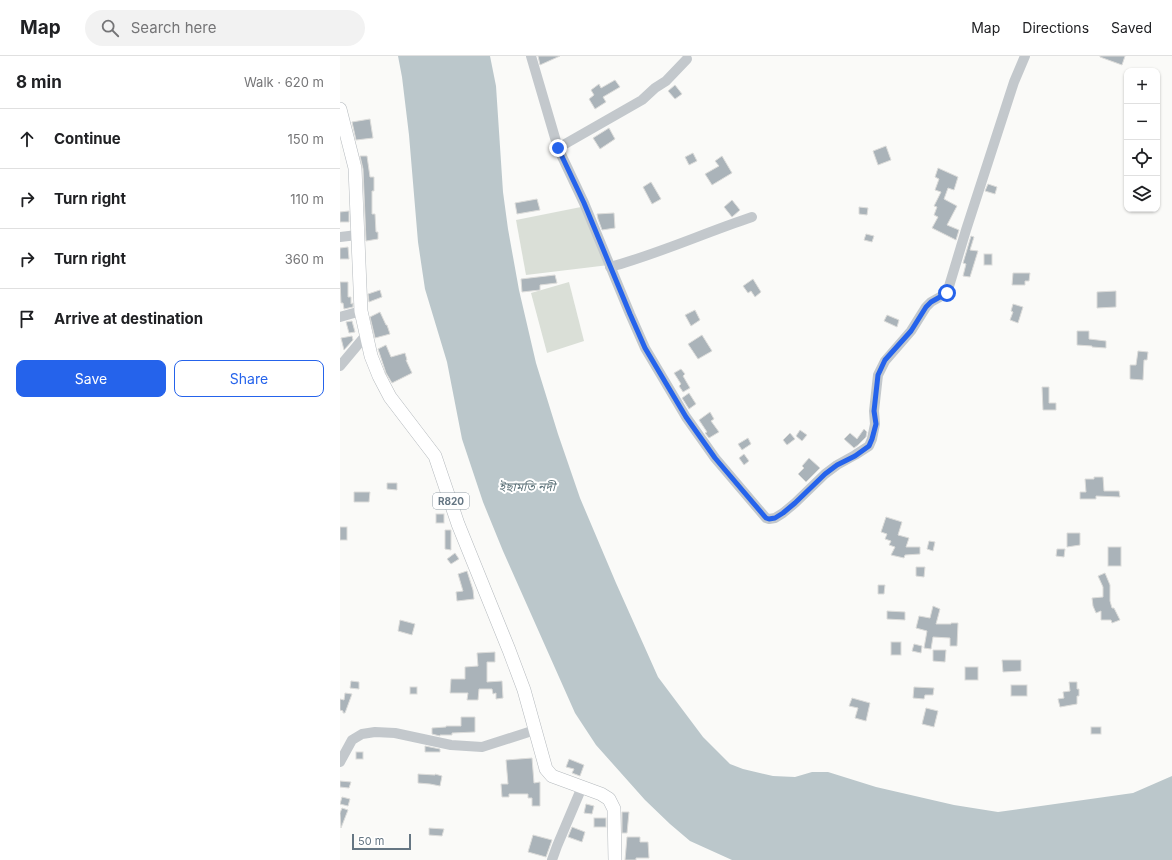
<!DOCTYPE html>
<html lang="en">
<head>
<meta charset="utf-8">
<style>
  :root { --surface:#fff; --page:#f2f2f2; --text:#202124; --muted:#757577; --line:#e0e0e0; --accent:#2563eb }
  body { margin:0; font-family:Inter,"Noto Sans Bengali",sans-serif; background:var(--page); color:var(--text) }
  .controls { position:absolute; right:12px; top:12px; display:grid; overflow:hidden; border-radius:8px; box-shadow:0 1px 3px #0004 }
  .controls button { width:36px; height:36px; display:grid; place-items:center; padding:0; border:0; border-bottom:1px solid var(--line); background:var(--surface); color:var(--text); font:20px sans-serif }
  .scale { position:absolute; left:12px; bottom:10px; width:59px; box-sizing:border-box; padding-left:4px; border:2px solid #657683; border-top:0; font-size:11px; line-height:14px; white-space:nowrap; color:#657683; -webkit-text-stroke:3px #fff; paint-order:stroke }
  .stop { position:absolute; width:12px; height:12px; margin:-9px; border:3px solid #2563eb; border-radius:50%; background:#fff }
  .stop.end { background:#2563eb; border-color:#fff; box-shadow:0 1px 4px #0008 }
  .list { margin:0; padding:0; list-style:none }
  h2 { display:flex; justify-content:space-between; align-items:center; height:52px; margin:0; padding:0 16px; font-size:17px }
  h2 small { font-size:13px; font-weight:400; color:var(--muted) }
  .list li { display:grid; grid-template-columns:26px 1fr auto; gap:12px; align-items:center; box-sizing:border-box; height:60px; padding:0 16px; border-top:1px solid var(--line) }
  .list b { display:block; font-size:15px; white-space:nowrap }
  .list em { font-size:13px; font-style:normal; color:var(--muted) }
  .actions { display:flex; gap:8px; padding:12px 16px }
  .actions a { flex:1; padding:9px 0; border:1px solid var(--accent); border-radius:8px; text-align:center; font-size:14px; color:var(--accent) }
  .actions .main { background:var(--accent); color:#fff }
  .icon { flex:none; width:22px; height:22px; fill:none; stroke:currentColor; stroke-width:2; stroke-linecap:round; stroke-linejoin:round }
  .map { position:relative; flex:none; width:832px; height:804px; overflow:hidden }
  header { display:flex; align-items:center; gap:24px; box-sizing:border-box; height:56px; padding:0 20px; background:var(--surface); border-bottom:1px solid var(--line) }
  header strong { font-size:19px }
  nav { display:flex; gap:22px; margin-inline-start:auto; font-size:14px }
  .search { width:280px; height:36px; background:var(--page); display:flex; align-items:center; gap:10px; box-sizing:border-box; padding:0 14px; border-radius:22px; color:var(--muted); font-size:15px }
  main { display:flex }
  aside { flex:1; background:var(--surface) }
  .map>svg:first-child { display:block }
  .green { fill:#dadfd7 }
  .water { fill:#bbc7cb }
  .building { fill:#aab3b9; stroke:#dcdcda }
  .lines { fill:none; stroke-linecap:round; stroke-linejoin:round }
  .major-casing { stroke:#b5babe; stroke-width:14 }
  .minor { stroke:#c3c8cc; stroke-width:10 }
  .major { stroke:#fff; stroke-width:13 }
  .route { stroke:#2563eb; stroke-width:5 }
  .labels { text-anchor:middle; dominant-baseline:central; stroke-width:4; stroke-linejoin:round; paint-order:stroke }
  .shield { fill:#fff; stroke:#939fa8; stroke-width:1 }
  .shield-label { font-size:10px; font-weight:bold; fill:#657683 }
  .water-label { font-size:12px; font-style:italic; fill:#60757c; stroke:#fff }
</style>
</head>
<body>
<header>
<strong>Map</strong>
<div class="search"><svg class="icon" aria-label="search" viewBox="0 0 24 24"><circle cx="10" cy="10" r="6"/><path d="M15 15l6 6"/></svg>Search here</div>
<nav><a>Map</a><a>Directions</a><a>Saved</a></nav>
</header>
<main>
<aside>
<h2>8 min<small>Walk · 620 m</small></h2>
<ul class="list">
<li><svg class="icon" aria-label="ahead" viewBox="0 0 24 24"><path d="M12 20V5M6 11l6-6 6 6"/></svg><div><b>Continue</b></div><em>150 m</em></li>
<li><svg class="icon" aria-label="right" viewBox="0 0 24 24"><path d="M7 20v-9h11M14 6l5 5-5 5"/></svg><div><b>Turn right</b></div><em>110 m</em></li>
<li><svg class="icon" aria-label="right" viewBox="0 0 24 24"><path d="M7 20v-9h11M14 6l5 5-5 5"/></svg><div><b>Turn right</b></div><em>360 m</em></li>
<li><svg class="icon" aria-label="arrive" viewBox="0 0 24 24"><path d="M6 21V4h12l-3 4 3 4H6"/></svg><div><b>Arrive at destination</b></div></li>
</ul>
<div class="actions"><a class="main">Save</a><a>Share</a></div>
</aside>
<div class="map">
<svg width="832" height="804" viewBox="0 0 832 804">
  <rect width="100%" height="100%" fill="#fafaf8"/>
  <!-- green -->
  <g class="green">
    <path d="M241 151 269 209 186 219 176 164Z"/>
    <path d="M229 226 244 285 207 297 191 237Z"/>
  </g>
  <!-- water -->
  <path class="water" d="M58 0H150L156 30 163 136 168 173 179 234 196 307 218 378 240 442 276 527 318 621 363 681 390 708 403 713 433 720 455 721 472 716H488L536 731 614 749 658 756 793 737 832 720V804H392L350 785 330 768 305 744 256 689 235 657 163 495 143 446 122 383 107 306 85 233 78 186 69 79 62 21Z"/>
  <!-- building -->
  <g class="building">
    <path d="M198 0H220L200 9Z"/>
    <path d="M760 0H785L782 9 760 1Z"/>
    <path d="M275 24 280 31 263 41 266 46 255 53 249 43 254 39 251 34 259 28 261 32Z"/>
    <path d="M335 29 342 38 335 43 328 35Z"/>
    <path d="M30 63 33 82 16 84 12 66Z"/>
    <path d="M269 72 275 83 260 93 253 82Z"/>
    <path d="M546 90 551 104 538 109 533 95Z"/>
    <path d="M353 97 357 105 349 109 345 101Z"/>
    <path d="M20 100H27L30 121H34V135H32V158H35L36 176H38V183L26 185 23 113Z"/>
    <path d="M382 100 392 117 372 129 365 118 379 110 375 105Z"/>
    <path d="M598 112 618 121 614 134 608 132 604 143 617 150 607 169 619 174 616 184 592 172 598 161 594 159 597 151 594 150 601 136 595 134 599 123 595 121Z"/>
    <path d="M311 126 321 143 312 148 303 131Z"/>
    <path d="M648 128 657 131 655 138 645 135Z"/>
    <path d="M197 143 200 154 177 158 175 147Z"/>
    <path d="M392 144 400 154 392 161 384 151Z"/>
    <path d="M519 151 528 152 527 159 519 158Z"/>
    <path d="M9 155V166H0V156Z"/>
    <path d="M274 157 275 172 262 174 258 163 257 158Z"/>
    <path d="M526 178 534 180 532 186 524 184Z"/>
    <path d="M631 180 634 181 630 194 638 195 630 221 623 220 626 208 623 207Z"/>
    <path d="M8 191 9 203H0V192Z"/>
    <rect x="644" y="198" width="8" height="11"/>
    <path d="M673 217H690L689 225H685V229H672Z"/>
    <path d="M215 219 217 227 200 229V234L182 236 181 223Z"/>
    <path d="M413 223 421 236 415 241 411 235 408 237 403 230Z"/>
    <path d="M0 226H8V241H11V248L13 247V251L4 253 3 247H1Z"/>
    <path d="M40 234 42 241 29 246 28 238Z"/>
    <path d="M776 235V251L757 252V236Z"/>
    <path d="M673 248 683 251 678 267 670 264 673 256 671 255Z"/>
    <path d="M355 254 360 264 351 270 345 259Z"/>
    <path d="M40 256 46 269H47L50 278 35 282 30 261Z"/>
    <path d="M547 259 559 264 557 271 544 265Z"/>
    <path d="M12 265 15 276 9 277 6 266Z"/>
    <path d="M737 275H749V283L766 285V292L752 291V290L737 289Z"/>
    <path d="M362 279 372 295 358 303 348 288Z"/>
    <path d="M12 280 13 284 4 294 1 282Z"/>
    <path d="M46 289 51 301 65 297 67 304H66L72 317 52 327 46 317 38 293Z"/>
    <path d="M798 295 808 296 807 304H804L803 324 790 323V309H796Z"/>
    <path d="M341 313 345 318 343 320 350 332 343 336 339 330 341 328 334 317Z"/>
    <path d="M702 331H709V347H716V354H703Z"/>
    <path d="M349 337 356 348 349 353 342 342Z"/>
    <path d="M370 356 374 363 371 365 379 376 369 382 365 377 367 376 359 364Z"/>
    <path d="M524 373 527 376 526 381 518 389 514 392 504 383 510 377 517 383Z"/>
    <path d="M460 374 467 379 462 385 456 380Z"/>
    <path d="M450 377 455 383 447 389 443 384Z"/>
    <path d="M408 382 411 388 402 394 398 388Z"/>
    <path d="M404 398 409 405 404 409 399 402Z"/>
    <path d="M469 402 480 412 466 426 458 418 464 412 462 410Z"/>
    <path d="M754 421H763L764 435H779L780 441 756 440V443H740V436H746L745 423H754Z"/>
    <path d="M47 427H57V434L47 433Z"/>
    <path d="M14 436H30L29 446H14Z"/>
    <rect x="96" y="458" width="8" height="9"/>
    <path d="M546 461 562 466 558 479 569 482 566 491H580V498L565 499 564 502 551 499 555 491 549 489 551 485 545 483 547 478 541 476Z"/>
    <rect x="0" y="471" width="7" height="13"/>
    <path d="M105 474H111V494L105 493Z"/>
    <path d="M727 477H740V489L727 491Z"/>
    <path d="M589 485 595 486 593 495 587 493Z"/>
    <rect x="768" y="491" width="13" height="19"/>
    <path d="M717 493H725L724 501 716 500Z"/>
    <path d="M115 497 119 503 111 508 107 503Z"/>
    <path d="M576 511H585L584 521 576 520Z"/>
    <path d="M127 515 133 534 134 543 117 545 116 536 123 535 118 518Z"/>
    <path d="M765 517 770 529V545L772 552H774L780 564 772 567 771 564H761V555L756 557 753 550 752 542 763 541V531L758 520Z"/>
    <path d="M538 529H545L544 538H538Z"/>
    <path d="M593 550 600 553 596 568H611V567H618L617 590H610V582L593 581 591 593 584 592 587 575 576 572 579 560 590 562Z"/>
    <path d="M547 555 565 556V564L547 563Z"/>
    <path d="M60 564 75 568 72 579 58 575Z"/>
    <rect x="551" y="586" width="10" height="13"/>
    <path d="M574 588 582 590 581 597 572 595Z"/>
    <path d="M593 594H606L605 606 593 605Z"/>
    <path d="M155 596V606H147V626L162 625 163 642 156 643V637L153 638 152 633H139L138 644H127L128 637H110L111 623H125V611L138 610 137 597Z"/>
    <path d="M662 604H681V615L663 616Z"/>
    <rect x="625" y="611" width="13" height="13"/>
    <path d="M11 625 19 626V633L10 632Z"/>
    <path d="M729 626H737V633H739V640H737V648L720 651 718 643 724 642 723 636 730 635Z"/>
    <rect x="671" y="629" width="16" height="11"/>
    <rect x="70" y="631" width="7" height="7"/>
    <path d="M574 631 594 632 593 639H585L584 643 573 642Z"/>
    <path d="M5 637 12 638 5 657H3V655L0 654V643L4 644Z"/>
    <path d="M512 642 530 647 526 665 515 662 518 652 509 650Z"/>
    <path d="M586 652 598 655 594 671 582 668Z"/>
    <path d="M121 661H135V676L112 677V679H100V680L92 678V672L106 671V670H121Z"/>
    <rect x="751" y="671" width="10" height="7"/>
    <path d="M85 690 100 693V696H85Z"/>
    <rect x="16" y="696" width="7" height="7"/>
    <path d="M192 702 194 727 200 726V750H192V742H188V738H169V741H162L161 728H168L166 704Z"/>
    <path d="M229 703 244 709 240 720 232 717 234 713 226 711Z"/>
    <path d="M78 718 95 719V718L102 720 100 730 90 728 78 727Z"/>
    <path d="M0 725 11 726 9 732 0 731Z"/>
    <path d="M2 741 10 743 8 750 0 748Z"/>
    <path d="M246 748 254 750 252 758 244 757Z"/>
    <path d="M2 752 8 754 1 772 0 757Z"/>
    <path d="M282 756H289L287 777H282Z"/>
    <rect x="254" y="762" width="12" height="9"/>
    <path d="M232 771 245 776 242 786 228 781Z"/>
    <path d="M89 772 104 773 102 780 89 779Z"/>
    <path d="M193 779 212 784 206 801 188 796Z"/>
    <path d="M287 781H300V786H308L309 802H296V804H285Z"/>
  </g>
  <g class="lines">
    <defs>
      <path id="major" d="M0 53 15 112 21 255 31 300 39 320 50 341 95 400 118 468 169 594 184 634 206 713 212 720 261 738 269 743 274 753 275 804"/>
    </defs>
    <!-- major casing -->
    <use href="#major" class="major-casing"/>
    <!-- minor -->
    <g class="minor">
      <path d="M191 0 218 92 244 147 290 258 305 292 346 361 375 402 426 462 429 463 435 462 443 457 455 447 485 418 497 409 515 399 529 390 532 383 535 368 534 355 538 319 545 305 571 275 586 251 591 246 607 237 626 174 674 26 685 0"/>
      <path d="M218 92 302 44 315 32 326 25 347 3"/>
      <path d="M0 181 17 179"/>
      <path d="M270 211C318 198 364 177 412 161"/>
      <path d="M0 261 21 255"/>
      <path d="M0 310 26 279"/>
      <path d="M0 706 12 684 22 678 35 676 55 677 111 689 142 691 195 674"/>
      <path d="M212 804 217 790 242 731"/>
    </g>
    <!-- major -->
    <use href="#major" class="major"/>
  </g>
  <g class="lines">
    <!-- route -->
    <path class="route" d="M218 92 244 147 290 258 305 292 346 361 375 402 426 462 429 463 435 462 443 457 455 447 485 418 497 409 515 400 529 390 532 383 536 368 534 355 538 319 545 304 571 275 586 251 591 246 607 237"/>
  </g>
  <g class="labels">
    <!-- shield labels -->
    <rect class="shield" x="93" y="437" width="36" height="16" rx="3"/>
    <g class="shield-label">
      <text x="111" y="445">R820</text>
    </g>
    <!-- water labels -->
    <g class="water-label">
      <text x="187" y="430">ইছামতি নদী</text>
    </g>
  </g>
</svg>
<div class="controls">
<button>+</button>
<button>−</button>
<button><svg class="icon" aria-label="locate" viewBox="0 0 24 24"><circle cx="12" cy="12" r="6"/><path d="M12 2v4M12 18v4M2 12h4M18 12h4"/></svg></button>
<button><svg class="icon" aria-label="layers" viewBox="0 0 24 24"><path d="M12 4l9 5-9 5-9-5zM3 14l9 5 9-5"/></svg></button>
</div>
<div class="scale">50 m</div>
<div class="stop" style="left:607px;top:237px"></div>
<div class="stop end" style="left:218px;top:92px"></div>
</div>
</main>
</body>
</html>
